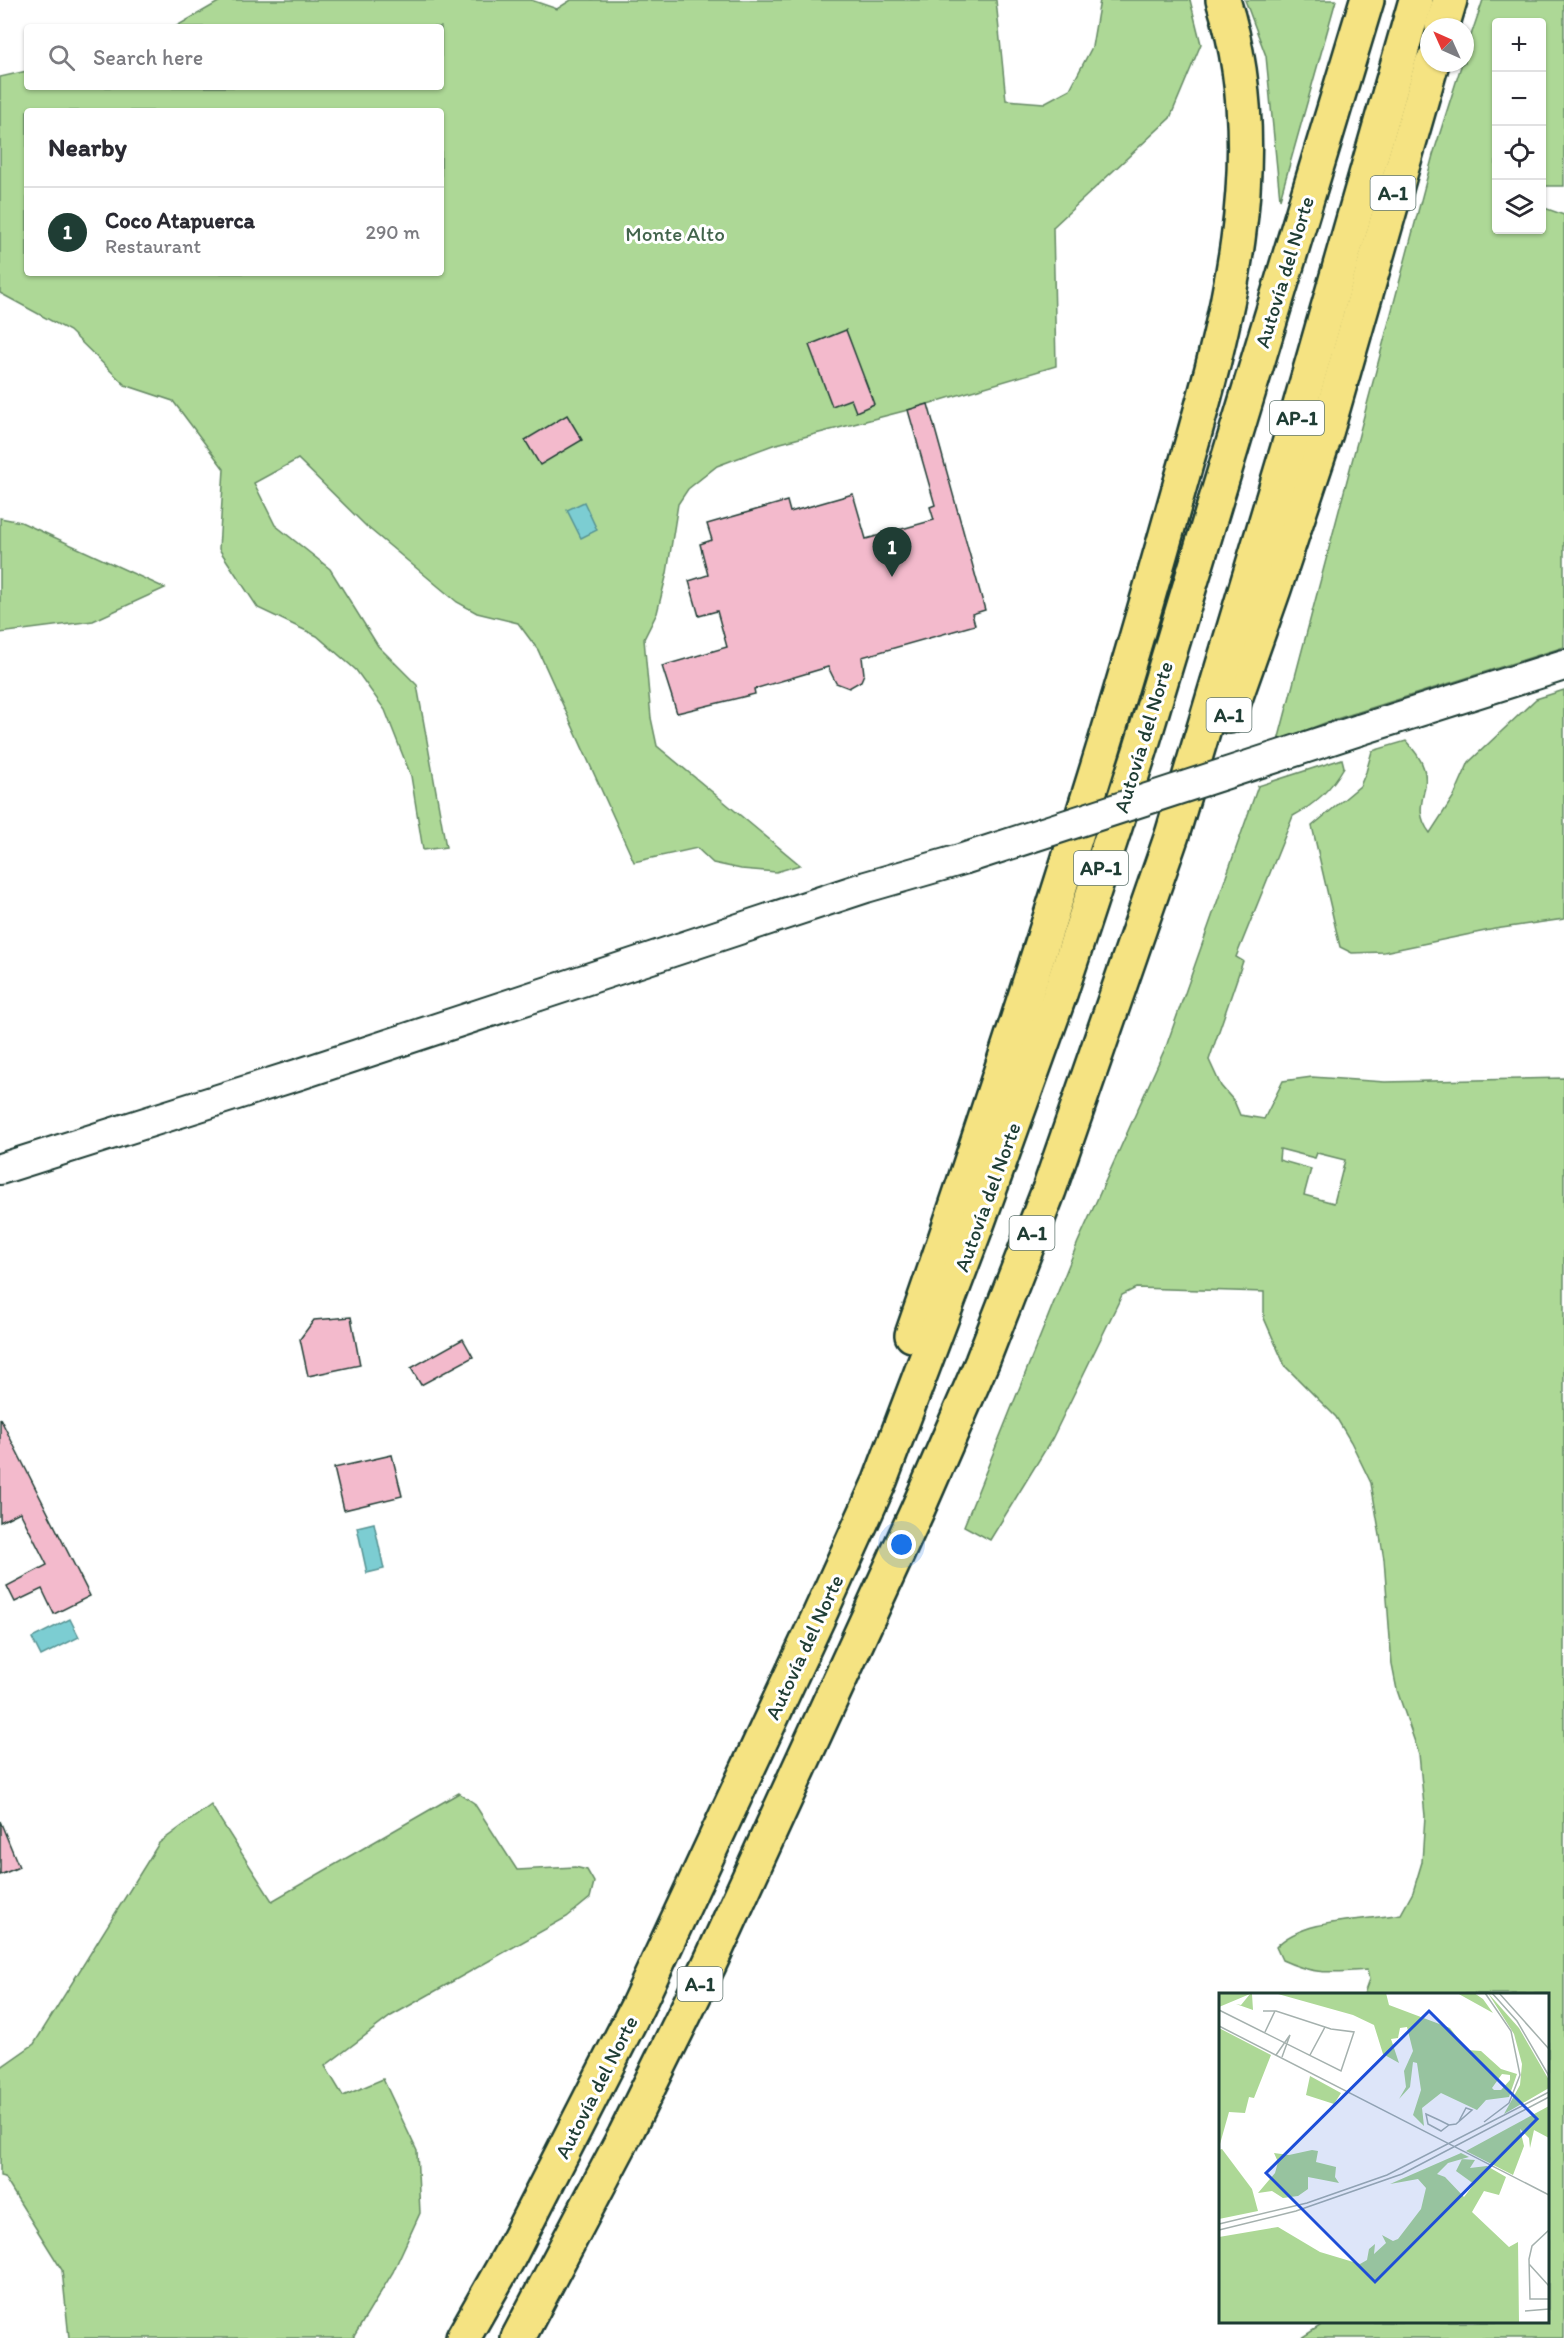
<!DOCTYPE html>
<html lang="en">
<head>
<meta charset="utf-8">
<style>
  :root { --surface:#fff; --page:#f2f2f3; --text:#2b2b33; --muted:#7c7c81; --line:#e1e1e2; --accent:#1f3d34 }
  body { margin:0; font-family:Itim,sans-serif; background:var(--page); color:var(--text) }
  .controls { position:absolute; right:18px; top:18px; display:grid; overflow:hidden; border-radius:6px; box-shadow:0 2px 4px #0004 }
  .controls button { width:54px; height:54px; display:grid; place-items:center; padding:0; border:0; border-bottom:2px solid var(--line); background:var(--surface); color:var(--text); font:30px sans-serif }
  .compass { position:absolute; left:1420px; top:18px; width:54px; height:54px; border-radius:50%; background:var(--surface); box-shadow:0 2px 4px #0004; rotate:315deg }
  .you { position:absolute; left:902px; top:1545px; width:21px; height:21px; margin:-15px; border:4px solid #fff; border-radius:50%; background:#1a73e8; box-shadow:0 0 0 9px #1a73e833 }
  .badge { display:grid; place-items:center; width:39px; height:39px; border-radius:50%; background:var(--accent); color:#fff; font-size:20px; font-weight:700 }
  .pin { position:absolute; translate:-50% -50px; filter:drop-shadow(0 2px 3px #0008) }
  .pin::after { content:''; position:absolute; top:32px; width:21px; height:18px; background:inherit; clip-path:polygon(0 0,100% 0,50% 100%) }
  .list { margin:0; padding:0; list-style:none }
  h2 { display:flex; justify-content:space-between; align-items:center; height:78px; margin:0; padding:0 24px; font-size:26px }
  h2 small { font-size:20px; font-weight:400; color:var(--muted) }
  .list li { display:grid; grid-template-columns:39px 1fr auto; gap:18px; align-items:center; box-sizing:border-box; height:90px; padding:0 24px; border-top:2px solid var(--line) }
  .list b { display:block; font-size:22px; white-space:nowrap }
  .list p { margin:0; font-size:20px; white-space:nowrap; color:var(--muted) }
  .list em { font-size:20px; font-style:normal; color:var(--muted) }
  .icon { flex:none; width:33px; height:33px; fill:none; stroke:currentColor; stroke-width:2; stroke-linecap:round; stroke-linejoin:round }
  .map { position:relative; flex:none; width:1564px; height:2338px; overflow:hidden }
  .search { position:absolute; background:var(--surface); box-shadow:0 2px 4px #0004; left:24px; top:24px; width:420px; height:66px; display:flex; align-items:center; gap:15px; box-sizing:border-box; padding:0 21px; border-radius:6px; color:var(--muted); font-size:22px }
  .panel { position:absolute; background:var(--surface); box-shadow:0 2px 4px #0004; left:24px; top:108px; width:420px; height:168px; border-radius:6px }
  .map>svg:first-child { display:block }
  .green { fill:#add896; stroke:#668a65; stroke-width:1.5; fill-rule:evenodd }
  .water { fill:#7ccdd2; stroke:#579393; stroke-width:1.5 }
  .building { fill:#f3bacc; stroke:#1f3d34; stroke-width:1.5 }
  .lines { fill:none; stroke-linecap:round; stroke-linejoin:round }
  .secondary-casing { stroke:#1f3d34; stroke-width:34 }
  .motorway-casing { stroke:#1f3d34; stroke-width:38 }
  .secondary { stroke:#fff; stroke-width:30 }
  .motorway { stroke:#f5e382; stroke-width:33 }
  .secondary-bridge-casing { stroke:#1f3d34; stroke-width:34; stroke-linecap:butt }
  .secondary-bridge { stroke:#fff; stroke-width:30 }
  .labels { text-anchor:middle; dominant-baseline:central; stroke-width:6; stroke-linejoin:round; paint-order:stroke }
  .shield { fill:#fff; stroke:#627771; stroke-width:1.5 }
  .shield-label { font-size:20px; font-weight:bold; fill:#1f3d34 }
  .park-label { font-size:21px; fill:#42644c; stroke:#fff }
  .street-label { font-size:21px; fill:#1f3d34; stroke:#fff }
  .inset-road { fill:none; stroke:#a5b1ae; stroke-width:1.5 }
  .view { fill:#1d4ed8; fill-opacity:0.15; stroke:#1d4ed8; stroke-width:3 }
  .inset-edge { fill:none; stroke:#1f3d34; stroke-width:3 }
</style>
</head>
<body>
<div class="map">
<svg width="1564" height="2338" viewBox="0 0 1564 2338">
  <rect width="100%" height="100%" fill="#fff"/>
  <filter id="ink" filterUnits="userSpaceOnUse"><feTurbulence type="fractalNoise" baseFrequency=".0167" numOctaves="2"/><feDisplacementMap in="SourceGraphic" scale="12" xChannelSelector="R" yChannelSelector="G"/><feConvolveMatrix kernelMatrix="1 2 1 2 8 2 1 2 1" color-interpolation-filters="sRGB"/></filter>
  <g filter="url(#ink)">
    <!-- green -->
    <g class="green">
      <path d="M222 0H531L557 9 571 0H996L1006 100 1044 103 1070 89 1092 47 1100 0H1190L1201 44 1170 118 1053 227 1056 366 904 411 773 445 717 466 688 489 678 504 667 573 657 613 644 639 651 718 657 746 800 865 776 872 741 869 713 863 697 848 634 862 538 650 518 623 477 613 457 602 366 526 298 459 254 483 275 525 330 569 378 646 417 685 446 847 423 850 411 776 385 710 356 670 317 636 258 608 219 549 224 469 173 401 125 385 70 331 0 293V77L27 71V87H441V27H175ZM27 111H441V273H27Z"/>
      <path d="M1245 0H1336L1280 199 1266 56Z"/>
      <path d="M1483 0H1564V186H1542V22H1496V230H1542V207L1564 215V647L1330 721 1278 741 1433 155 1462 63H1465V53Z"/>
      <path d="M0 518 21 522 165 588 93 621 0 633Z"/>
      <path d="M1564 690V919L1495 929 1384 952 1352 953 1340 947 1312 826 1360 786 1366 772 1372 751 1406 741C1413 749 1421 758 1424 769 1431 792 1410 807 1430 833L1454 796 1469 762 1536 699Z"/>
      <path d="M1342 759 1344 767C1332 788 1314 805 1293 816L1236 957 1243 961 1209 1060 1221 1086 1234 1101 1240 1115 1264 1119 1283 1081 1312 1077 1385 1082 1564 1078V2338H1301L1326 2322H1548V1994H1364L1369 1980 1367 1970C1330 1972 1317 1976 1282 1960L1276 1947C1303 1918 1363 1921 1401 1914L1413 1892 1422 1862 1425 1816 1419 1754 1397 1690 1392 1665 1384 1559 1371 1483 1351 1442 1336 1417 1285 1366 1264 1318V1292L1136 1288 1122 1295 1052 1439 990 1540 964 1526 1078 1242 1167 1044 1258 786ZM1280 1149 1315 1158 1317 1153 1345 1160 1334 1203 1304 1195 1311 1169 1279 1160Z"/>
      <path d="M459 1793 474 1803 517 1870 575 1867 587 1870 594 1882 590 1898 567 1917 391 2016 325 2066 343 2096 383 2079 417 2151 420 2213 393 2272 353 2338H69L62 2270 4 2177 0 2176V2068L34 2044 159 1843 211 1805 272 1901Z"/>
    </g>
    <!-- water -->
    <g class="water">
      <path d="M584 502 597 530 581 538 567 510Z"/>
      <path d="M374 1523 384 1569 367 1573 357 1527Z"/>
      <path d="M70 1619 79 1637 41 1656 32 1638Z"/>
    </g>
    <!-- building -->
    <g class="building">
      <path d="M846 330 874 404 856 412 851 399 832 406 809 345Z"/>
      <path d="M928 404 985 610 972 614 975 625 862 657 864 674 861 681 849 688 836 683 828 667 754 689 755 694 677 713 662 666 727 647 717 611 699 616 689 581 708 575 700 544 712 540 707 524 787 501 790 512 853 494 866 539 934 520 930 507 935 505 908 410Z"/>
      <path d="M567 415 582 440 540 465 525 440Z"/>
      <path d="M351 1317 360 1365 308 1376 300 1339 314 1320Z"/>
      <path d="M463 1339 473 1357 421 1385 411 1368Z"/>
      <path d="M0 1418 90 1596 54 1614 42 1589 15 1602 7 1586 47 1565 20 1512 0 1522Z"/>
      <path d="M392 1455 402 1496 344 1510 334 1468Z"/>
      <path d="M0 1821 19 1867 0 1875Z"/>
    </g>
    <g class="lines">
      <defs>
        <g id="secondary">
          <path d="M1359 730 1564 665"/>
          <path d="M0 1169 300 1074 866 887 963 859"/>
        </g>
        <g id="motorway">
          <path d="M1442 27 1450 0"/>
          <path d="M1229 716 1274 589 1326 433 1432 63"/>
          <path d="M912 1335C980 1140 1043 943 1104 746 1130 661 1154 577 1178 492 1223 334 1275 162 1223 0"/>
          <path d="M463 2338 509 2257 637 2007 818 1618 880 1481 978 1222 1059 997 1140 751 1367 0"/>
          <path d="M518 2338 625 2135 709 1965 917 1511 982 1362 1049 1190 1172 835 1287 451 1416 0"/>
        </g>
      </defs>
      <!-- secondary casing -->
      <use href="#secondary" class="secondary-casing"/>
      <!-- motorway casing -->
      <use href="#motorway" class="motorway-casing"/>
      <!-- secondary -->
      <use href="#secondary" class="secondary"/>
      <!-- motorway -->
      <use href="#motorway" class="motorway"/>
      <defs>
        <path id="secondary-bridge" d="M963 859 1359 730"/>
      </defs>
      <!-- secondary-bridge casing -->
      <use href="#secondary-bridge" class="secondary-bridge-casing"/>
      <!-- secondary-bridge -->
      <use href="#secondary-bridge" class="secondary-bridge"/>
    </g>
  </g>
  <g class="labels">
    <!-- shield labels -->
    <g class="shield">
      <rect x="1370.5" y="176" width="45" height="34" rx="4.5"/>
      <rect x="1270" y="401" width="54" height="34" rx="4.5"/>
      <rect x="1206.5" y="698" width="45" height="34" rx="4.5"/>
      <rect x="1074" y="851" width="54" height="34" rx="4.5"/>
      <rect x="1009.5" y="1216" width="45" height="34" rx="4.5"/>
      <rect x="677.5" y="1967" width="45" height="34" rx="4.5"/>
    </g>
    <g class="shield-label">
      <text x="1393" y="193">A-1</text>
      <text x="1297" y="418">AP-1</text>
      <text x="1229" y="715">A-1</text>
      <text x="1101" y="868">AP-1</text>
      <text x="1032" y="1233">A-1</text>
      <text x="700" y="1984">A-1</text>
    </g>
    <!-- park labels -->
    <g class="park-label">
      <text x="675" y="233">Monte Alto</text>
    </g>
    <!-- street labels -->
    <g class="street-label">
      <text transform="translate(1284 272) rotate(-73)">Autovía del Norte</text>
      <text transform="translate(1143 737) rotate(-73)">Autovía del Norte</text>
      <text transform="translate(987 1197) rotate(-70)">Autovía del Norte</text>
      <text transform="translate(804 1647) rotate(-65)">Autovía del Norte</text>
      <text transform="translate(596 2087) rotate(-63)">Autovía del Norte</text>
    </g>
  </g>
  <!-- overview -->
  <g transform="translate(1219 1993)">
    <rect width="330" height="330" fill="#fff"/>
    <path d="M0 0H167L170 12 231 35 248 57 262 58 282 76 298 81 290 104 267 107 258 117 222 100 203 115 205 133 194 122 202 97 198 70 194 69 191 94 180 106 187 94 185 78 194 58 188 34 181 35 179 45 172 46 180 70 164 61 155 32 134 22 59 1H33L34 17 17 11 22 12 31 1 0 14ZM283 81 291 82V87L282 97H275L273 95ZM238 0H255L264 6 274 20ZM269 0 300 35 330 87V95L285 121 301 92 303 71 295 41ZM0 35 52 62 35 105 30 104 26 120 10 119 1 151ZM91 83 122 100 115 111 87 102ZM330 113V145L315 137 311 155 310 145 301 136 305 153 294 182 247 158ZM3 156 33 196 39 218 0 226V157ZM93 157 99 158 97 169 117 174 116 184 120 190 89 184V196L79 203 64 205 53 198 39 200 56 180 59 169 55 160 70 162ZM242 160 250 164 229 170 218 181 226 184 245 204 255 191 237 178 243 166 256 167 251 175 268 173 287 184 280 202 265 198 253 219 290 254 299 249 300 330H0V244L59 234 101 259 141 271 148 267 150 256 156 251 155 261 167 250 163 242 174 248 179 246 202 216 207 195 199 186 171 191Z" fill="#add896" fill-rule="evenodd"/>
    <path class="inset-road" d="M273 0 298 28 330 83M280 0 330 56M0 17 122 78 135 39 112 36 57 18H44M0 33 330 202M46 39 56 18M57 62 71 42 63 64M91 62 106 34M207 121 220 127 230 132 222 138 209 131ZM265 129 290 110 301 82 292 38 266 0M230 132 237 131 253 117 247 115 240 128M0 231 88 210 168 182 330 99M0 237 77 218 183 181 330 104M330 237 313 253 310 266 311 306H330M310 271 330 293M306 318 330 316"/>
    <path class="view" d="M210 18 318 126 156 289 47 180Z"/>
    <rect width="330" height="330" class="inset-edge"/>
  </g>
</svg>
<div class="controls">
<button>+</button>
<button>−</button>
<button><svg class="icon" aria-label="locate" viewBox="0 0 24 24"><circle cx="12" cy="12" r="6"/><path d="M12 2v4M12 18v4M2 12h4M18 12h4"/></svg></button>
<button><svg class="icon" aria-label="layers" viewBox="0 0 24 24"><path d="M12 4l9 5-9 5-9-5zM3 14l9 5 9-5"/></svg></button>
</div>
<svg class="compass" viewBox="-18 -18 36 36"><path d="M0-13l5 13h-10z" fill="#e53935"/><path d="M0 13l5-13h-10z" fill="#7c7c81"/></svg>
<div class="you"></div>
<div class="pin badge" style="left:892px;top:577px">1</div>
<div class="search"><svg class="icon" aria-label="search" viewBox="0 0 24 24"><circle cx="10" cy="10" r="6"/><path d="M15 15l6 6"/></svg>Search here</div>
<section class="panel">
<h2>Nearby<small></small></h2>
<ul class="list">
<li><span class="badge">1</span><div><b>Coco Atapuerca</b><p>Restaurant</p></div><em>290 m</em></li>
</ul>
</section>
</div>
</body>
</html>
